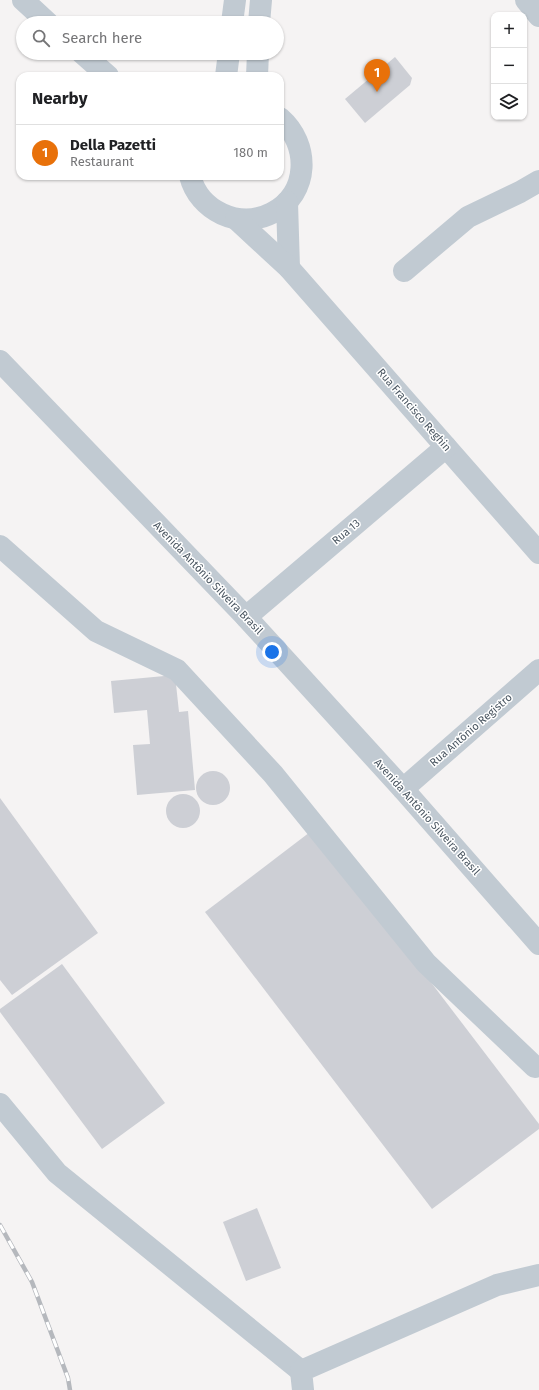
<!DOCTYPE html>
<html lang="en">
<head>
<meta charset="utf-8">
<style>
  :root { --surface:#fff; --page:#f2f2f2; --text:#202124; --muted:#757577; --line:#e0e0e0; --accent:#1a73e8 }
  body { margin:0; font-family:"Fira Sans",sans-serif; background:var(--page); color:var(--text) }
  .controls { position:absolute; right:12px; top:12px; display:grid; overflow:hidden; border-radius:8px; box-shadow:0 1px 3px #0004 }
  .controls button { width:36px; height:36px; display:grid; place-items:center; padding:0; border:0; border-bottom:1px solid var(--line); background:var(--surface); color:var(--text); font:20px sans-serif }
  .you { position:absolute; left:272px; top:652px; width:14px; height:14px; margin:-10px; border:3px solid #fff; border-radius:50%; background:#1a73e8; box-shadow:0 0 0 6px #1a73e833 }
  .badge { display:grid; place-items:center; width:26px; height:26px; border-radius:50%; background:var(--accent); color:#fff; font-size:13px; font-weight:700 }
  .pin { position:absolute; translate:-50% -33px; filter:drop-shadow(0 1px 2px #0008) }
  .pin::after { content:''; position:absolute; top:21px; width:14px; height:12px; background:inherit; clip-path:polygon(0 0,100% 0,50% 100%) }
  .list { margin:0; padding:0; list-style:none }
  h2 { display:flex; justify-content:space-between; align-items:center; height:52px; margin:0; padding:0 16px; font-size:17px }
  h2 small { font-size:13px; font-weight:400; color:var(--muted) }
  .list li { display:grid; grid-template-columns:26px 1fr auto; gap:12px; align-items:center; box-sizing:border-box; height:56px; padding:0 16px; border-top:1px solid var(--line) }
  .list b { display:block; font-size:15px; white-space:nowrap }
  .list p { margin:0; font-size:13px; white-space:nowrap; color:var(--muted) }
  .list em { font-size:13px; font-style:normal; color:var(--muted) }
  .icon { flex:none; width:22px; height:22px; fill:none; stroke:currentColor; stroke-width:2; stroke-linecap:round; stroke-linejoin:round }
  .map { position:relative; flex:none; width:539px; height:1390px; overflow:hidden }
  .search { position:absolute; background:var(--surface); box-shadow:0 1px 3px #0004; left:16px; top:16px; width:268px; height:44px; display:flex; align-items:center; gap:10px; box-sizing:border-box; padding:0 14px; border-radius:22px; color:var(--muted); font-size:15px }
  .panel { position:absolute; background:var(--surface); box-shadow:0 1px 3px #0004; left:16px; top:72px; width:268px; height:108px; border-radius:12px }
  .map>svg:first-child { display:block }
  .building { fill:#cdcfd5 }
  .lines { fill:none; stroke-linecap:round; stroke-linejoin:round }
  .minor { stroke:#c1cad2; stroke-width:22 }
  .rail-casing { stroke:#b5b8bd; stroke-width:4.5 }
  .rail { stroke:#fff; stroke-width:3; stroke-dasharray:9; stroke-linecap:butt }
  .labels { text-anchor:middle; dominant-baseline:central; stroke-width:3; stroke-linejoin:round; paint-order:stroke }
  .street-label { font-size:11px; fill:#4a5661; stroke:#fff }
</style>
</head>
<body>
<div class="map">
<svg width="539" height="1390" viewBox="0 0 539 1390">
  <rect width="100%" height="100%" fill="#f5f3f3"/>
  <!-- building -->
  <g class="building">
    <path d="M395 57 412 78 410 85 365 123 345 99Z"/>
    <path d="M175 675 179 712 188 711 195 790 137 795 133 745 150 744 147 710 114 713 111 681Z"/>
    <circle cx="213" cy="788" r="17"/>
    <circle cx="183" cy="811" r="17"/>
    <path d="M0 798 98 933 12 995 0 980Z"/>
    <path d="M314 829 539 1124V1129L432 1209 205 912Z"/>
    <path d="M62 964 165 1103 102 1149 0 1012V1009Z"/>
    <path d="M257 1208 281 1268 246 1281 223 1222Z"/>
  </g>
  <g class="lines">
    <!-- minor -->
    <g class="minor">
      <path d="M23 0 48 23"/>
      <path d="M526 0 539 16"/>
      <path d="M232 23 235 0"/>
      <path d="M259 23 261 0"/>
      <path d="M82 53 108 76"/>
      <path d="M226 76 229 53"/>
      <path d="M257 76 258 53"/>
      <path d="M190 176C199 211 239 230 272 213 310 193 310 144 280 118"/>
      <path d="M287 202 289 268"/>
      <path d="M236 219 289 268 539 553"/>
      <path d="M404 271 468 217 520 192 539 181"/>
      <path d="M0 361 246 617 403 789 539 944"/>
      <path d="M0 546 96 631 177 670 273 774 426 963 535 1067"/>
      <path d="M246 617 446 447"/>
      <path d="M403 789 539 670"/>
      <path d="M0 1104 57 1173 301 1371"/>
      <path d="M303 1390 301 1371 497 1285 539 1275"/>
    </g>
    <defs>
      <path id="rail" d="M0 1225 32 1282 68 1378 70 1390"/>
    </defs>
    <!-- rail casing -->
    <use href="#rail" class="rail-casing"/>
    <!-- rail -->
    <use href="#rail" class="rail"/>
  </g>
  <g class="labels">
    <!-- street labels -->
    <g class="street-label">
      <text transform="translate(414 410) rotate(49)">Rua Francisco Reghin</text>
      <text transform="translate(346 532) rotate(-40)">Rua 13</text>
      <text transform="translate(208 578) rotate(46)">Avenida Antônio Silveira Brasil</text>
      <text transform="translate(471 730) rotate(-41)">Rua Antônio Registro</text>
      <text transform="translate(427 817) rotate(48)">Avenida Antônio Silveira Brasil</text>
    </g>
  </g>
</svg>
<div class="controls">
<button>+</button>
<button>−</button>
<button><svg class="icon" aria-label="layers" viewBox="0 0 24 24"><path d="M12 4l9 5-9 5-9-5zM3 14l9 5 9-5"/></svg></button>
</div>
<div class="you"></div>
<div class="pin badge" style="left:377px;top:92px;background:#e8710a">1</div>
<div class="search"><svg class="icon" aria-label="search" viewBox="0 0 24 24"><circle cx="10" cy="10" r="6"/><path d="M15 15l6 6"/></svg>Search here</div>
<section class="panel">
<h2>Nearby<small></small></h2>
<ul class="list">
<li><span class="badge" style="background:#e8710a">1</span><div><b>Della Pazetti</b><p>Restaurant</p></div><em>180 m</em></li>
</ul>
</section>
</div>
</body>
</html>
